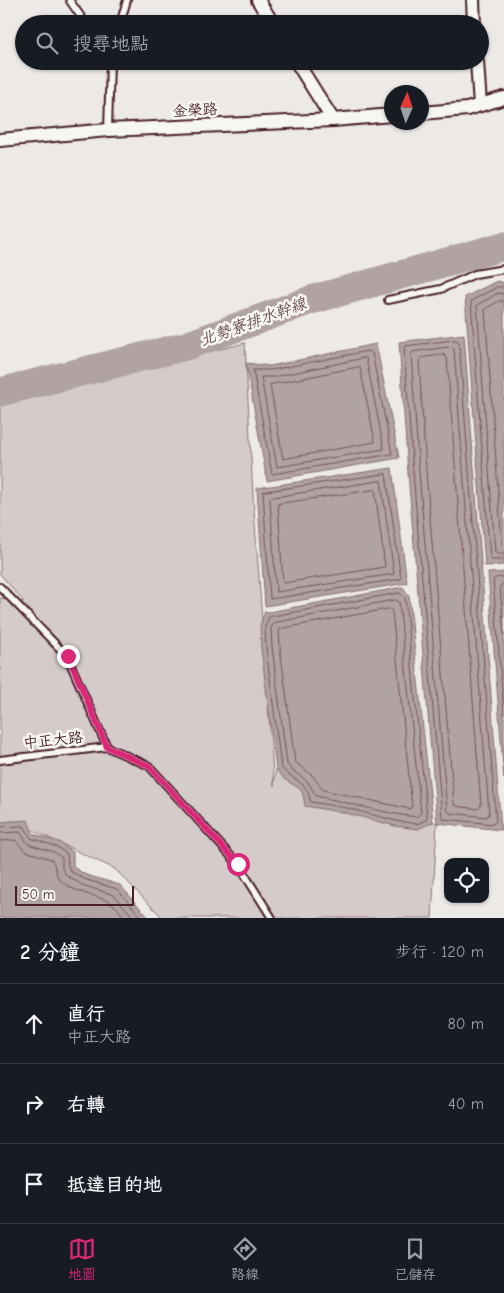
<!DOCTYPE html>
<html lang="zh-TW">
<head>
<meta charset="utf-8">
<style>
  :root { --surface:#171b24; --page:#242831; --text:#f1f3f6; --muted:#9ea1a6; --line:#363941; --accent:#db2777 }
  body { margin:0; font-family:"Comic Neue","LXGW WenKai TC",sans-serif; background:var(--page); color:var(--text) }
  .controls { position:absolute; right:15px; bottom:15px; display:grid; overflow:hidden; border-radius:10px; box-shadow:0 1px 4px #0004 }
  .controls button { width:45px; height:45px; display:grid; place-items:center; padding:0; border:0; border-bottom:1px solid var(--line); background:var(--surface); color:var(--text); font:25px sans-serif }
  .compass { position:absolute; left:384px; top:85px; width:45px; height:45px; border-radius:50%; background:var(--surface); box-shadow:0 1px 4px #0004; rotate:3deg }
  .scale { position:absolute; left:15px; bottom:12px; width:119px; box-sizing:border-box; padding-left:5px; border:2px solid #4a1f2b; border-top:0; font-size:14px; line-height:18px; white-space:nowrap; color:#4a1f2b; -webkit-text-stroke:4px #f6f6f2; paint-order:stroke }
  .stop { position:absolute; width:15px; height:15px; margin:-11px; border:4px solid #db2777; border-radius:50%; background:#fff }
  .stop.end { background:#db2777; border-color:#fff; box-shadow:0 1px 5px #0008 }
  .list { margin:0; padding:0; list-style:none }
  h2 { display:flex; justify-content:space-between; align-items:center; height:65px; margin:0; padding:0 20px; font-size:21px }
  h2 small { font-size:16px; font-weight:400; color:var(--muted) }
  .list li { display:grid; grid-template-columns:32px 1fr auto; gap:15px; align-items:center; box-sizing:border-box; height:80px; padding:0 20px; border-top:1px solid var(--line) }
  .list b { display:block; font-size:19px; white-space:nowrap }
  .list p { margin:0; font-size:16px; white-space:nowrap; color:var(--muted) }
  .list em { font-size:16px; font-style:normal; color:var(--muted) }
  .icon { flex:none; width:28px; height:28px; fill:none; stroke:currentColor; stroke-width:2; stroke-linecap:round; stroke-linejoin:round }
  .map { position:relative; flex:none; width:504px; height:918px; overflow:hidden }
  .search { position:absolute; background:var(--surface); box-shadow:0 1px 4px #0004; left:15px; right:15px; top:15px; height:55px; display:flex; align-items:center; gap:12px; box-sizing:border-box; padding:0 18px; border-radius:28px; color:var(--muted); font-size:19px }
  .sheet { height:305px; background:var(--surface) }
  nav { display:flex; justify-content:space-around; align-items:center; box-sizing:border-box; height:70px; border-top:1px solid var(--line); background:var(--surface); font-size:14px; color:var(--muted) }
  nav a { display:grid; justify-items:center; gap:2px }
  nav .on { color:var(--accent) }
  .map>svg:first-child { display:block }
  .green { fill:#d4cbca; stroke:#8f757a }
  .water { fill:#b1a2a3; stroke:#886e73 }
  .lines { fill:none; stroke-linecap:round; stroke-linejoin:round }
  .shore { stroke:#73535b; stroke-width:1 }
  .river { stroke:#b1a2a3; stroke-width:29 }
  .service-casing { stroke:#4a1f2b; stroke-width:10 }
  .minor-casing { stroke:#4a1f2b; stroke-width:16 }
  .service { stroke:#f6f6f2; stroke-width:6 }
  .minor { stroke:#f6f6f2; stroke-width:12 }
  .route { stroke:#db2777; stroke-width:6 }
  .labels { text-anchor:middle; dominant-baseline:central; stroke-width:5; stroke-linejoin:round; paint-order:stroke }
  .street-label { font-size:15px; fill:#4a1f2b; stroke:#f6f6f2 }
  .water-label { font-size:16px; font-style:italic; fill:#6e4d55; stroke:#f6f6f2 }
</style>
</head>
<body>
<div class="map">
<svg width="504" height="918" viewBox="0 0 504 918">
  <rect width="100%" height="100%" fill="#ece9e6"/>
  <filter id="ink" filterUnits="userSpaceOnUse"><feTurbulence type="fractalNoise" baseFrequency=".02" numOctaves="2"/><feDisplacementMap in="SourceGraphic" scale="10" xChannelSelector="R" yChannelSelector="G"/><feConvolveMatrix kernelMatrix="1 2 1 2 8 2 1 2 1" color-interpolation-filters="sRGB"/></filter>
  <g filter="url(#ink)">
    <!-- green -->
    <path class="green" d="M245 343 253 496 274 786 276 769 437 823 432 918H163L115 869 13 821 0 822V598L24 602 0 574V403Z"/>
    <!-- water -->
    <g class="water">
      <path d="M497 281 504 283V565L485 566 465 297Z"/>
      <path d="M464 334 501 830 437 823 408 473 399 342Z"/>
      <path d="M376 344 399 458 267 481 246 363 270 366Z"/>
      <path d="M392 468 407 583 265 606 257 488Z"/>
      <path d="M504 572V779L488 573Z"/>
      <path d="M403 587 409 596 433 822 418 829 395 826 346 813 305 806 303 794 300 789 284 779 276 769 261 648 260 626 265 611 269 612Z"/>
      <path d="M28 820 33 834 59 842 73 852V867L86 875 120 885 149 918H0V822Z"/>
    </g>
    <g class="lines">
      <!-- shore -->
      <g class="shore">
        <path d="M504 287H497L471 301 490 558 492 560H504"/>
        <path d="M504 294 498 293 477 305 495 552 497 554H504"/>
        <path d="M504 301H499L485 309 502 544 504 546"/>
        <path d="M457 340 459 342 496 821 493 824 444 819 442 817 413 472 404 348 406 346Z"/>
        <path d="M451 347 454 349 489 814 487 817 450 813 447 811 419 472 411 354 413 352Z"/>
        <path d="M369 351 372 353 392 454 272 474 253 370H271Z"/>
        <path d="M444 355 447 358 481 806 478 809 456 806 454 804 426 471 419 361 421 358Z"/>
        <path d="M366 358 384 449 277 467 261 377H273Z"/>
        <path d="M360 367 375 442 283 459 270 385Z"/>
        <path d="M386 474 401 579 270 599 263 492Z"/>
        <path d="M381 481 394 574 276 592 270 498Z"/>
        <path d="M375 490 385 567 283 583 278 504Z"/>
        <path d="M504 577 495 578 493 580 504 714"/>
        <path d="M504 583 500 586 504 635"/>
        <path d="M400 593 405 598 427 817 426 820 417 824 396 821 347 808 311 802C309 798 309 793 307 790 301 780 288 777 281 767L266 648 265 627 269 617Z"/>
        <path d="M396 600 399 602 421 813 416 817C382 813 350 803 316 796L308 782 292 770 287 764 272 647 271 628 274 623Z"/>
        <path d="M389 609 392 611 412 806 410 809 323 790 312 775 295 762 280 647 279 631 280 629Z"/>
        <path d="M0 827 24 826 31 838 57 847 67 854 68 866 70 871 84 879 117 889 142 918"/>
        <path d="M0 833 20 832 28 844 54 852 62 858V868L66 875 82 885 114 895 134 918"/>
        <path d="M0 841 15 840 25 851 51 859C57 865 54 874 60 880 74 893 92 894 108 901 115 904 120 912 125 918"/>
      </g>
      <!-- river -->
      <path class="river" d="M0 392 186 346 311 300 504 246"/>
      <defs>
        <g id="service">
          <path d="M70 1 86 24"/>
          <path d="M120 24 127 0"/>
          <path d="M108 130 110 61"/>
          <path d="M388 300 441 289 475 274 504 269"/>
          <path d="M0 587 67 656 107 747"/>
          <path d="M0 760 107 747 149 766 238 864 272 918"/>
        </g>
        <g id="minor">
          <path d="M258 0 273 24"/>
          <path d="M473 0 474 24"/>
          <path d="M296 61 333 120"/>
          <path d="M477 61 480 105"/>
          <path d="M422 113 467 109 504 98"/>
          <path d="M0 140 108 130 333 120 392 115"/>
        </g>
      </defs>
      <!-- service casing -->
      <use href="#service" class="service-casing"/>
      <!-- minor casing -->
      <use href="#minor" class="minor-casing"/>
      <!-- service -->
      <use href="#service" class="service"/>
      <!-- minor -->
      <use href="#minor" class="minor"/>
    </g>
  </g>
  <g class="lines" filter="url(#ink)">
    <!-- route -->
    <path class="route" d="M68 656 107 747 149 766 238 864"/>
  </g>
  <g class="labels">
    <!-- street labels -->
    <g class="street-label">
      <text transform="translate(195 110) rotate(-3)">金榮路</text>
      <text transform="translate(53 740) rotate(-6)">中正大路</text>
    </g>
    <!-- water labels -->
    <g class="water-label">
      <text transform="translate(253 322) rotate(-20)">北勢寮排水幹線</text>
    </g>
  </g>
</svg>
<div class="controls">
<button><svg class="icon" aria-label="locate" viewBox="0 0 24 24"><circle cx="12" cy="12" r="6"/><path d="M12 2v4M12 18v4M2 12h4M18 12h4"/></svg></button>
</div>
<svg class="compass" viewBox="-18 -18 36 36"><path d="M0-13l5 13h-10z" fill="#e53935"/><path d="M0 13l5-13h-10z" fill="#9ea1a6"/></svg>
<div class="scale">50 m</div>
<div class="stop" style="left:238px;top:864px"></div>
<div class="stop end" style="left:68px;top:656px"></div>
<div class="search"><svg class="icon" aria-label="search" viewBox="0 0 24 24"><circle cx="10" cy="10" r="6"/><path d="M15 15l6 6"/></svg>搜尋地點</div>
</div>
<section class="sheet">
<h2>2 分鐘<small>步行 · 120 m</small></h2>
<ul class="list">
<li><svg class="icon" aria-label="ahead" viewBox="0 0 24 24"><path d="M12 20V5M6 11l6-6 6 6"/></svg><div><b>直行</b><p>中正大路</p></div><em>80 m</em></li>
<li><svg class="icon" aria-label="right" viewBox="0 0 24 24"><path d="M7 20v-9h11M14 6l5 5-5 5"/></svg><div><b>右轉</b></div><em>40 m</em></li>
<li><svg class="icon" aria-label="arrive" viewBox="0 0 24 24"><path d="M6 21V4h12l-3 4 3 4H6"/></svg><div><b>抵達目的地</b></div></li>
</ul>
</section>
<nav>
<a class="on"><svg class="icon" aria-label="map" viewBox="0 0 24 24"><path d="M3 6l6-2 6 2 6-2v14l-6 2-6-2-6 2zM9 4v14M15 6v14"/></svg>地圖</a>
<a><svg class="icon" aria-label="directions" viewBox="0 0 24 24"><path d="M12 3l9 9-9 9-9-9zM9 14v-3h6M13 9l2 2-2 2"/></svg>路線</a>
<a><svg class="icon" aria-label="saved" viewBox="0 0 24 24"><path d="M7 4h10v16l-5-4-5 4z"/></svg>已儲存</a>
</nav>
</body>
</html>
